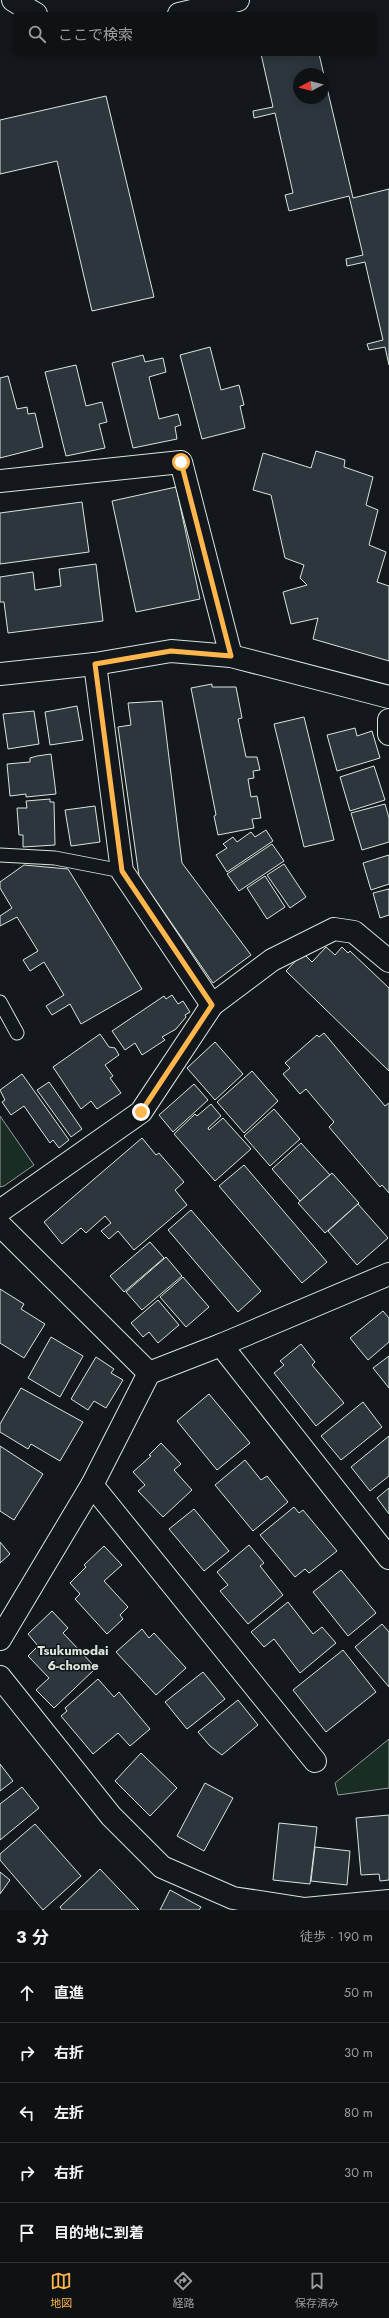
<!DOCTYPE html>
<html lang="ja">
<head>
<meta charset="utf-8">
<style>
  :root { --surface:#0f1215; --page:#181b1e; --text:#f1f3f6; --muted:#9b9ea0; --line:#2f3234; --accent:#ffb74d }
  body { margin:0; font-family:Jost,"Noto Sans JP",sans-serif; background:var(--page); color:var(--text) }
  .compass { position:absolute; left:293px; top:68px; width:36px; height:36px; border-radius:50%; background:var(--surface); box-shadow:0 2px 10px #0003; rotate:263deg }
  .stop { position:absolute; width:12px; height:12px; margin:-9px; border:3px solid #ffb74d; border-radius:50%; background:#fff }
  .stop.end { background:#ffb74d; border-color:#fff; box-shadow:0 1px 4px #0008 }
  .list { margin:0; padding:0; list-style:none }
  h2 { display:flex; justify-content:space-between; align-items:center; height:52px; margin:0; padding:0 16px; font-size:17px }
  h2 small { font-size:13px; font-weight:400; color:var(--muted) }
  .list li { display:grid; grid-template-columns:26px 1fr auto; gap:12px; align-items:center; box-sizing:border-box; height:60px; padding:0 16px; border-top:1px solid var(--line) }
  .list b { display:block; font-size:15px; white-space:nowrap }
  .list em { font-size:13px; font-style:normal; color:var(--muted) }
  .icon { flex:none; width:22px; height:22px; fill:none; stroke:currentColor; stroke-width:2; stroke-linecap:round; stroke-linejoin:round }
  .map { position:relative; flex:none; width:389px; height:1910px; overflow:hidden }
  .search { position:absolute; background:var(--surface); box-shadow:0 2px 10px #0003; left:12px; right:12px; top:12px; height:44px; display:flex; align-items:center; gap:10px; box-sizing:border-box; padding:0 14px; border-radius:6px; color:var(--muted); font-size:15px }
  .sheet { height:352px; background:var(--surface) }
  nav { display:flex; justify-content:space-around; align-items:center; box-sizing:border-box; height:56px; border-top:1px solid var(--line); background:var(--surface); font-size:11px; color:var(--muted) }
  nav a { display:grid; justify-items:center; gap:2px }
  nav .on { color:var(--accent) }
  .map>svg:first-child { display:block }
  .green { fill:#1a2d24; stroke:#939e99 }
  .building { fill:#2c363c; stroke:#d8e6dc; fill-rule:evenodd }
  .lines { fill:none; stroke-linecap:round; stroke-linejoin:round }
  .service-casing { stroke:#d8e6dc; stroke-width:15 }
  .minor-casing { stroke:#d8e6dc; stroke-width:24 }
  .service { stroke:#14181c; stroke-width:13 }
  .minor { stroke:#14181c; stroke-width:22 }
  .route { stroke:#ffb74d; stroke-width:5 }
  .labels { text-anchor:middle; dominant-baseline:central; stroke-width:3; stroke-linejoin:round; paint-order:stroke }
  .neighbourhood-label { font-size:13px; font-weight:bold; fill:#d8e6dc; stroke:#14181c }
</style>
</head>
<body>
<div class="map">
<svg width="389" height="1910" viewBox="0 0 389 1910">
  <rect width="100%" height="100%" fill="#14181c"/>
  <!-- green -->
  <g class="green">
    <path d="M0 1116 34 1165 4 1186 0 1187Z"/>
    <path d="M389 1739V1788L338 1795 335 1783Z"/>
  </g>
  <!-- building -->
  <g class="building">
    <path d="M261 54H319L353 198 389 189V365L385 347 369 350 367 344 383 340 365 262 347 266 346 259 363 255 349 196 289 211 285 195 293 193 275 113 254 118 253 111 273 107ZM299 74H323V98H299Z"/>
    <path d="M106 96 154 297 92 311 57 161 0 174V120Z"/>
    <path d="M210 347 221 390 239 385 244 405 240 406 245 428 202 439 180 355Z"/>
    <path d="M143 355 145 362 163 358 166 372 149 377 159 419 178 414 181 425 175 427 177 439 133 448 112 363Z"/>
    <path d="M76 365 86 406 102 402 107 422 99 424 105 448 66 456 45 372Z"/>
    <path d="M8 376 17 409 27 407 28 414 35 413 43 447 0 458V378Z"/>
    <path d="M316 451 345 460 344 467 373 477 366 505 378 510 369 545 386 552 377 582 389 586V661L313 639 318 618 291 624 283 592 307 585 300 578 304 565 285 558 271 495 253 490 263 453 311 468Z"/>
    <path d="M176 487 200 599 136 612 112 501Z"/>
    <path d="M82 502 89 552 0 564V513Z"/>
    <path d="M96 564 103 621 8 633 4 602H0V577L33 572 35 590 61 586 59 569Z"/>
    <path d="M212 684V687H236L242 718 238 719 246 757H257L260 770 253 771 254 778 248 779 251 797 257 796 261 818 252 819 254 828 218 835 214 816 216 815 191 688Z"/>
    <path d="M162 701 182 863 251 955 213 983 139 876 118 727 131 725 128 703Z"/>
    <path d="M77 706 83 740 50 745 45 712Z"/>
    <path d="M34 711 39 744 8 749 3 714Z"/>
    <path d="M304 717 334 840 304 847 274 724Z"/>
    <path d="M355 728 357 736 372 731 380 758 337 771 327 735Z"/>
    <path d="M51 754 56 794 26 797V794L10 796 7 764 30 762V758L37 756Z"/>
    <path d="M374 766 385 800 350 811 340 777Z"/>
    <path d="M50 799V802H54L55 845 23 847V835H19L17 808H27L26 801Z"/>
    <path d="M385 804 389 818V842L362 850 351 813Z"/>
    <path d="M95 806 100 842 71 846 65 810Z"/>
    <path d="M266 830 273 841 227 872 216 855 227 848 223 844 233 837 237 842 251 832 255 837Z"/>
    <path d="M272 844 284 861 239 891 227 874Z"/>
    <path d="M389 855V884L371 890 363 863Z"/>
    <path d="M284 864 306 897 290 908 267 875Z"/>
    <path d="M24 865 68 869 142 989 81 1024 70 1004 52 1015 46 1006 64 995 44 962 30 971 23 960 38 951 17 917 0 926V916L12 908 0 888V882Z"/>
    <path d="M265 876 285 907 267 919 247 888Z"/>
    <path d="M389 889V915L380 918 373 893Z"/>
    <path d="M326 947 335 955 342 947 348 953 350 951 389 988V1071L286 971 303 953 312 962Z"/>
    <path d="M172 995 178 1004 183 1001 190 1012 185 1015 186 1017 176 1029 162 1037 165 1040 142 1055 135 1043 125 1050 112 1031 164 996 166 999Z"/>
    <path d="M324 1033 385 1106 389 1103V1193L382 1185 380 1187 329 1127 334 1122 306 1089 300 1094 283 1074 290 1068 285 1063 317 1035 319 1037Z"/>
    <path d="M100 1034 109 1047 115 1048 119 1055 105 1065 113 1076 110 1078 121 1093 97 1109 91 1101 81 1109 53 1067Z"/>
    <path d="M215 1042 243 1074 215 1100 187 1068Z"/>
    <path d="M252 1071 278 1101 244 1133 217 1102Z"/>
    <path d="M22 1074 69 1140 59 1148 53 1140 50 1143 24 1106 11 1115 2 1102 5 1100 0 1090Z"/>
    <path d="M49 1082 82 1129 71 1137 37 1090Z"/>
    <path d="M194 1084 208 1100 173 1132 159 1115Z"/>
    <path d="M211 1104 221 1116 208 1128 209 1130 223 1118 251 1149 215 1181 174 1134 195 1114 197 1116Z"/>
    <path d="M274 1109 300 1139 270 1166 244 1136Z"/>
    <path d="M142 1138 156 1155 159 1153 184 1182 175 1190 187 1205 134 1250 118 1231 109 1239 101 1231 111 1223 105 1216 86 1233 81 1228 62 1244 44 1222Z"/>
    <path d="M301 1143 330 1175 300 1201 272 1169Z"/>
    <path d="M244 1165 327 1262 302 1283 219 1186Z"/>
    <path d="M332 1173 359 1203 325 1233 298 1203Z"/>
    <path d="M358 1204 388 1238 357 1265 328 1231Z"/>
    <path d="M191 1210 261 1291 238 1312 168 1230Z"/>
    <path d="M150 1242 164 1258 124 1292 110 1276Z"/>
    <path d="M166 1257 182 1276 142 1310 126 1292Z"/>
    <path d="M183 1277 209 1307 186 1327 160 1297Z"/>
    <path d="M0 1289 24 1304 21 1309 45 1324 24 1358 0 1343Z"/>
    <path d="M158 1300 179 1325 158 1343 149 1332 143 1337 131 1323Z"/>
    <path d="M383 1311 389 1318V1342L368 1360 350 1338Z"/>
    <path d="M51 1337 83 1356 60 1397 28 1378Z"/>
    <path d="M301 1344 315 1362 312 1365 344 1403 316 1426 274 1373 284 1365 280 1361Z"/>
    <path d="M389 1356V1388L373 1368Z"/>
    <path d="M96 1357 114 1369 111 1373 123 1380 106 1408 94 1401 88 1410 71 1399Z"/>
    <path d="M21 1388 83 1422 60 1461 31 1444 28 1449 0 1432V1424Z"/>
    <path d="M209 1394 250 1443 217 1470 177 1421Z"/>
    <path d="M363 1402 382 1427 341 1460 321 1436Z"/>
    <path d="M389 1436V1476L370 1491 351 1467Z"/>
    <path d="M161 1443 181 1464 174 1470 192 1490 163 1517 138 1491 145 1485 133 1472 151 1456 149 1455Z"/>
    <path d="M0 1446 43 1474 14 1520 0 1511Z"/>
    <path d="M245 1460 261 1480 267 1476 288 1502 253 1531 215 1485Z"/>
    <path d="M389 1488V1514L377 1498Z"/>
    <path d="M294 1507 299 1513 303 1510 337 1551 309 1573 305 1569 295 1577 260 1535Z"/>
    <path d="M194 1509 229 1551 204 1571 169 1529Z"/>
    <path d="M0 1542 10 1554 0 1563Z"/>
    <path d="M249 1545 264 1563 260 1566 283 1595 248 1624 220 1591 228 1585 217 1572Z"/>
    <path d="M104 1546 122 1565 104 1581 128 1607 120 1615 123 1619 107 1634 75 1599 80 1594 70 1583 86 1567 84 1565Z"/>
    <path d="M341 1570 376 1613 348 1636 313 1592Z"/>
    <path d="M288 1602 313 1634 322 1627 336 1643 300 1673 274 1639 264 1647 251 1632Z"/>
    <path d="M52 1611 68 1628 63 1633 96 1668 54 1708 36 1690 49 1678 28 1656 38 1646 28 1634Z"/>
    <path d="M382 1624 389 1632V1687L355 1647Z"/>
    <path d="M142 1629 149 1638 154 1633 186 1668 156 1695 116 1652Z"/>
    <path d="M343 1650 376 1692 326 1732 293 1690Z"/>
    <path d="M203 1672 225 1699 187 1729 165 1702Z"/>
    <path d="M98 1679 114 1697 119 1692 150 1729 130 1746 118 1733 93 1754 61 1716 67 1711 65 1708Z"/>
    <path d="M238 1700 258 1725 222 1755 210 1746 198 1732Z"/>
    <path d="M141 1753 177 1788 150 1816 115 1781Z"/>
    <path d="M0 1764 13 1781 0 1791Z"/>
    <path d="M205 1783 233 1798 204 1851 177 1836Z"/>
    <path d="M22 1787 39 1808 0 1840V1804Z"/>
    <path d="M389 1815V1880L380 1881 379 1874 361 1875 356 1818Z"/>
    <path d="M279 1823 317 1827 310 1884 273 1880Z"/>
    <path d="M35 1824 81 1876 43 1910 0 1860V1854Z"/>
    <path d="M315 1847 350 1851 347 1885 311 1881Z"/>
    <path d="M100 1869 139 1910H62L60 1907Z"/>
    <path d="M0 1872 10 1880 0 1894Z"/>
    <path d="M170 1890 201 1907 199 1910H160Z"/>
  </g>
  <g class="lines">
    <defs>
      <g id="service">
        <path d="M0 855 55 858 122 871"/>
        <path d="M0 1002 17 1033"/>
      </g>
      <g id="minor">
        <path d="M13 0 36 14"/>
        <path d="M179 14 238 0"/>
        <path d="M0 481 181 462 231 656"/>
        <path d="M95 664 122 871 212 1005"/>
        <path d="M0 674 95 664 171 651 231 656 389 697"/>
        <path d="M389 720V734"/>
        <path d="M0 1211 141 1112 212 1005 272 960 334 929 354 932 389 961"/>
        <path d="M0 1225 149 1373"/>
        <path d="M221 1345 389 1558"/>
        <path d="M92 1485 315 1761"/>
        <path d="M0 1639 92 1485 149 1373 221 1345 389 1274"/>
        <path d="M0 1677 111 1816 162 1867 233 1898 305 1909 389 1901"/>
      </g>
    </defs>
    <!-- service casing -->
    <use href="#service" class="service-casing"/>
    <!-- minor casing -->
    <use href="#minor" class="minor-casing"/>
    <!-- service -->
    <use href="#service" class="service"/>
    <!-- minor -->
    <use href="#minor" class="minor"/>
  </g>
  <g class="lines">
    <!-- route -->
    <path class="route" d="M141 1112 212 1005 122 871 95 664 171 651 231 656 181 462"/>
  </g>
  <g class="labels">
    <!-- neighbourhood labels -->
    <g class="neighbourhood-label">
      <text x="73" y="1650">Tsukumodai<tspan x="73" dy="15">6-chome</tspan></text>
    </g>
  </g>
</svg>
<svg class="compass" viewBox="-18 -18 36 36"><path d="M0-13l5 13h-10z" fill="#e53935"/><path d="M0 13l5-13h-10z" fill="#9b9ea0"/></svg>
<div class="stop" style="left:181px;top:462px"></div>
<div class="stop end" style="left:141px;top:1112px"></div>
<div class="search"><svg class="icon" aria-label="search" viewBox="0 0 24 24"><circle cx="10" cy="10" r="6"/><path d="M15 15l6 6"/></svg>ここで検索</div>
</div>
<section class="sheet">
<h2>3 分<small>徒歩 · 190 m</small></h2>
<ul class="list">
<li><svg class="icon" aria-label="ahead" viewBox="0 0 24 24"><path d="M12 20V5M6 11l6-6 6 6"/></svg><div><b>直進</b></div><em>50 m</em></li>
<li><svg class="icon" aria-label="right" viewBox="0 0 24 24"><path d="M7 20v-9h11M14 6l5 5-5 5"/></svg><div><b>右折</b></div><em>30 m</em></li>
<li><svg class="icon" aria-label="left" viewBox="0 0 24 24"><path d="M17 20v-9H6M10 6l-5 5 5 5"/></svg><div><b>左折</b></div><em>80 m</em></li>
<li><svg class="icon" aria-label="right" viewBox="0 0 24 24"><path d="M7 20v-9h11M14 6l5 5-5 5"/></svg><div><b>右折</b></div><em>30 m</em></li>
<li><svg class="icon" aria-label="arrive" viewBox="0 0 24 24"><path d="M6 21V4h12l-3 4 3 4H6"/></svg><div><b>目的地に到着</b></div></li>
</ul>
</section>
<nav>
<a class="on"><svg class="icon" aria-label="map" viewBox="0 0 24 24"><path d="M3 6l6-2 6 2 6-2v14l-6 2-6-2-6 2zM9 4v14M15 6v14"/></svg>地図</a>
<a><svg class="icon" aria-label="directions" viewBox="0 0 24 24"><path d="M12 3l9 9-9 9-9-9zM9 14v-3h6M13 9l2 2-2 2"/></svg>経路</a>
<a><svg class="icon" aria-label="saved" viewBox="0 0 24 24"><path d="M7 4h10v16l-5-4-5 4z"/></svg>保存済み</a>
</nav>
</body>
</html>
